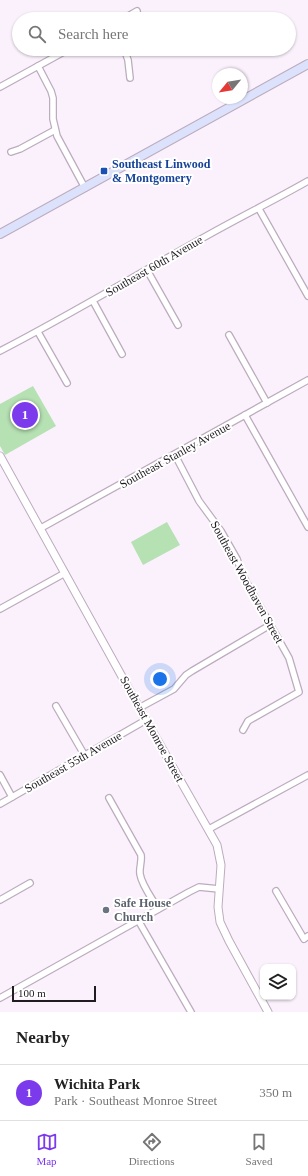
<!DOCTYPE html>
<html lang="en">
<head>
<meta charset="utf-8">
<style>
  :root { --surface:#fff; --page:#f6f6f6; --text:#222; --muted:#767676; --line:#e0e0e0; --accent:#7c3aed }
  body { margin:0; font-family:Georgia,serif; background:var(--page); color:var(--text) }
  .controls { position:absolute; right:12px; bottom:12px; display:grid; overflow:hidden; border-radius:8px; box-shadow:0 1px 3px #0004 }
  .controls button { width:36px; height:36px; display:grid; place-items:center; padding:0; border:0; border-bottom:1px solid var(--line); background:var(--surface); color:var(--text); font:20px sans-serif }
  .compass { position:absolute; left:212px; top:68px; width:36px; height:36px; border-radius:50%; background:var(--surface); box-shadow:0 1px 3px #0004; rotate:240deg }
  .scale { position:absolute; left:12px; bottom:10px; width:84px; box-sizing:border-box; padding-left:4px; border:2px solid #211b22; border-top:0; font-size:11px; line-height:14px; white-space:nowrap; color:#211b22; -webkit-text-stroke:3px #fff; paint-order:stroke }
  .you { position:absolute; left:160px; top:679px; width:14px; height:14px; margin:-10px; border:3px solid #fff; border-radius:50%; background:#1a73e8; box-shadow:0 0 0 6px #1a73e833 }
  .badge { display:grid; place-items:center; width:26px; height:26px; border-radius:50%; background:var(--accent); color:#fff; font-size:13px; font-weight:700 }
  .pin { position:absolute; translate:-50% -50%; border:2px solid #fff; box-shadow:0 1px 4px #0006 }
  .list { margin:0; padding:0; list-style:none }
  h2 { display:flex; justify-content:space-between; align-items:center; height:52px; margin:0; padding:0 16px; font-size:17px }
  h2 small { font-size:13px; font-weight:400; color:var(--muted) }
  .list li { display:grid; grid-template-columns:26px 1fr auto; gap:12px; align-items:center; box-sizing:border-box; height:56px; padding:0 16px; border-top:1px solid var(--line) }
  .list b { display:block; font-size:15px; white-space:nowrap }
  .list p { margin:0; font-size:13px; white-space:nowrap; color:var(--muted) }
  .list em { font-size:13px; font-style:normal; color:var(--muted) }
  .icon { flex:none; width:22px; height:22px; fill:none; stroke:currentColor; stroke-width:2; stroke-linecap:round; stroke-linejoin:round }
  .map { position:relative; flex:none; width:308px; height:1012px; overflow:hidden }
  .search { position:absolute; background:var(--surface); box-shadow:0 1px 3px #0004; left:12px; right:12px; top:12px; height:44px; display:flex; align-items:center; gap:10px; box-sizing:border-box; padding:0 14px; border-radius:22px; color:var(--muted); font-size:15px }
  .sheet { height:108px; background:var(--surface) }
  nav { display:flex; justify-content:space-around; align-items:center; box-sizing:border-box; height:56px; border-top:1px solid var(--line); background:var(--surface); font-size:11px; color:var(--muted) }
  nav a { display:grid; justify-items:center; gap:2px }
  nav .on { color:var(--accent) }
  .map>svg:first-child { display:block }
  .green { fill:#b6e1b3 }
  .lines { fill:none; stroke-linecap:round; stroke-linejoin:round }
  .minor-casing { stroke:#bcacbe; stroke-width:8 }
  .tertiary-casing { stroke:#bcacbe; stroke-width:9 }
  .secondary-casing { stroke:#bcacbe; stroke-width:10 }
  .minor { stroke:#fff; stroke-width:5.5 }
  .tertiary { stroke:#fff; stroke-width:7 }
  .secondary { stroke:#dce2fb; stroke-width:8 }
  .transit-dot { fill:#1a4fb4; stroke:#fff; stroke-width:1.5 }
  .worship-dot { fill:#6b7280; stroke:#fff; stroke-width:1.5 }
  .labels { text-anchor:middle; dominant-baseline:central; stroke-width:4; stroke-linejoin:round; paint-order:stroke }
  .transit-label { font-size:12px; font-weight:bold; fill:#164399; stroke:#fff; text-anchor:start }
  .street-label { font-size:12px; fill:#211b22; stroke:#fff }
  .worship-label { font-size:12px; font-weight:bold; fill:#5b616d; stroke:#fff; text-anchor:start }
</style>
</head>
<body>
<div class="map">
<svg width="308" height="1012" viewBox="0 0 308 1012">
  <rect width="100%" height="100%" fill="#fbf1fd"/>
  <!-- green -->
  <g class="green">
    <path d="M33 386 56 426 5 455 0 446V404Z"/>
    <path d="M167 522 180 545 143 565 131 542Z"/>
  </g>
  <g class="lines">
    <defs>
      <g id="minor">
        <path d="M123 19 137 11"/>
        <path d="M124 49 128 60 130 78"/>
        <path d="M38 66 51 91 53 98V119L57 136 85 188"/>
        <path d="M0 87 69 49"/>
        <path d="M11 152 20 149 55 130"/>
        <path d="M259 209 308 296"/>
        <path d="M147 270 178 325"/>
        <path d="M93 301 122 354"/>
        <path d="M38 332 67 383"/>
        <path d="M229 335 267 403"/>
        <path d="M0 351C68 316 134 276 201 239 236 219 273 201 308 181"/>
        <path d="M245 415 308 527"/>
        <path d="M175 455 199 501 221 531 237 559 243 576 289 658 299 692 248 721 243 730"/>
        <path d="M41 528 308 380"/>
        <path d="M0 609 65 573"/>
        <path d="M56 706 85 756"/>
        <path d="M139 708 174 689 186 675 192 671 270 625"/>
        <path d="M0 775 12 797"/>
        <path d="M109 798 141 855C142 862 139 868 140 874 142 886 152 898 158 909"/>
        <path d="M0 804 146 720"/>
        <path d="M209 829 308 775"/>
        <path d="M276 891 304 939 308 936"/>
        <path d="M0 900 30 883"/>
        <path d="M138 920 191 1012"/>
        <path d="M0 998 189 892 199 887 219 889"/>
      </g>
      <path id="tertiary" d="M0 456 146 720 217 845 221 865 218 907 220 922 229 941 268 1012"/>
      <path id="secondary" d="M0 234 308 64"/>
    </defs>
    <!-- minor casing -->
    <use href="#minor" class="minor-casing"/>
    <!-- tertiary casing -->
    <use href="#tertiary" class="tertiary-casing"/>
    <!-- secondary casing -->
    <use href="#secondary" class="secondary-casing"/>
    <!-- minor -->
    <use href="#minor" class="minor"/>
    <!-- tertiary -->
    <use href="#tertiary" class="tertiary"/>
    <!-- secondary -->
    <use href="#secondary" class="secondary"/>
  </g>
  <!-- markers -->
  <rect class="transit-dot" x="100" y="167" width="8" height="8" rx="2"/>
  <circle class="worship-dot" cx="106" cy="910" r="4"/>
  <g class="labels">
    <!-- transit labels -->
    <g class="transit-label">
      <text x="112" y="164">Southeast Linwood<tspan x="112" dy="14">&amp; Montgomery</tspan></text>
    </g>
    <!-- street labels -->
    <g class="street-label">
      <text transform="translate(154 266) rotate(-30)">Southeast 60th Avenue</text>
      <text transform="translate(175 455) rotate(-29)">Southeast Stanley Avenue</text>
      <text transform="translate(247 582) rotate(61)">Southeast Woodhaven Street</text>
      <text transform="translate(152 729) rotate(61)">Southeast Monroe Street</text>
      <text transform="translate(73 762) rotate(-30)">Southeast 55th Avenue</text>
    </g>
    <!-- worship labels -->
    <g class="worship-label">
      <text x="114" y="903">Safe House<tspan x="114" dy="14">Church</tspan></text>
    </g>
  </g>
</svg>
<div class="controls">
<button><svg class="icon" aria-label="layers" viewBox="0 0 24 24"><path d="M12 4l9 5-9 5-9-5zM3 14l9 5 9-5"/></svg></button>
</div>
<svg class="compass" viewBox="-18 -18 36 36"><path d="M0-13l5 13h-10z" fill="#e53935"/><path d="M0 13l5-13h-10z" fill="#767676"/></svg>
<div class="scale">100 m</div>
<div class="you"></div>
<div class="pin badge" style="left:25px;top:415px">1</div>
<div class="search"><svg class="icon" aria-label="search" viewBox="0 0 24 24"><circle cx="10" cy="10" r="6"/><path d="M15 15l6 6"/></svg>Search here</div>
</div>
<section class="sheet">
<h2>Nearby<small></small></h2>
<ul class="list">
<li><span class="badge">1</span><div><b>Wichita Park</b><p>Park · Southeast Monroe Street</p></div><em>350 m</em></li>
</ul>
</section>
<nav>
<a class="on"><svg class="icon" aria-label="map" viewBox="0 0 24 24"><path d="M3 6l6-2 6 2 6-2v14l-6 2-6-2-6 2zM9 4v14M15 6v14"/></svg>Map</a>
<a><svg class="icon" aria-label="directions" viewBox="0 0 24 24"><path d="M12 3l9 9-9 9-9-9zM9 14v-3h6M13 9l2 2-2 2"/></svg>Directions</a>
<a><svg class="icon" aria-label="saved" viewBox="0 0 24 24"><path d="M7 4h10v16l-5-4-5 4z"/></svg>Saved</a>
</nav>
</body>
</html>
